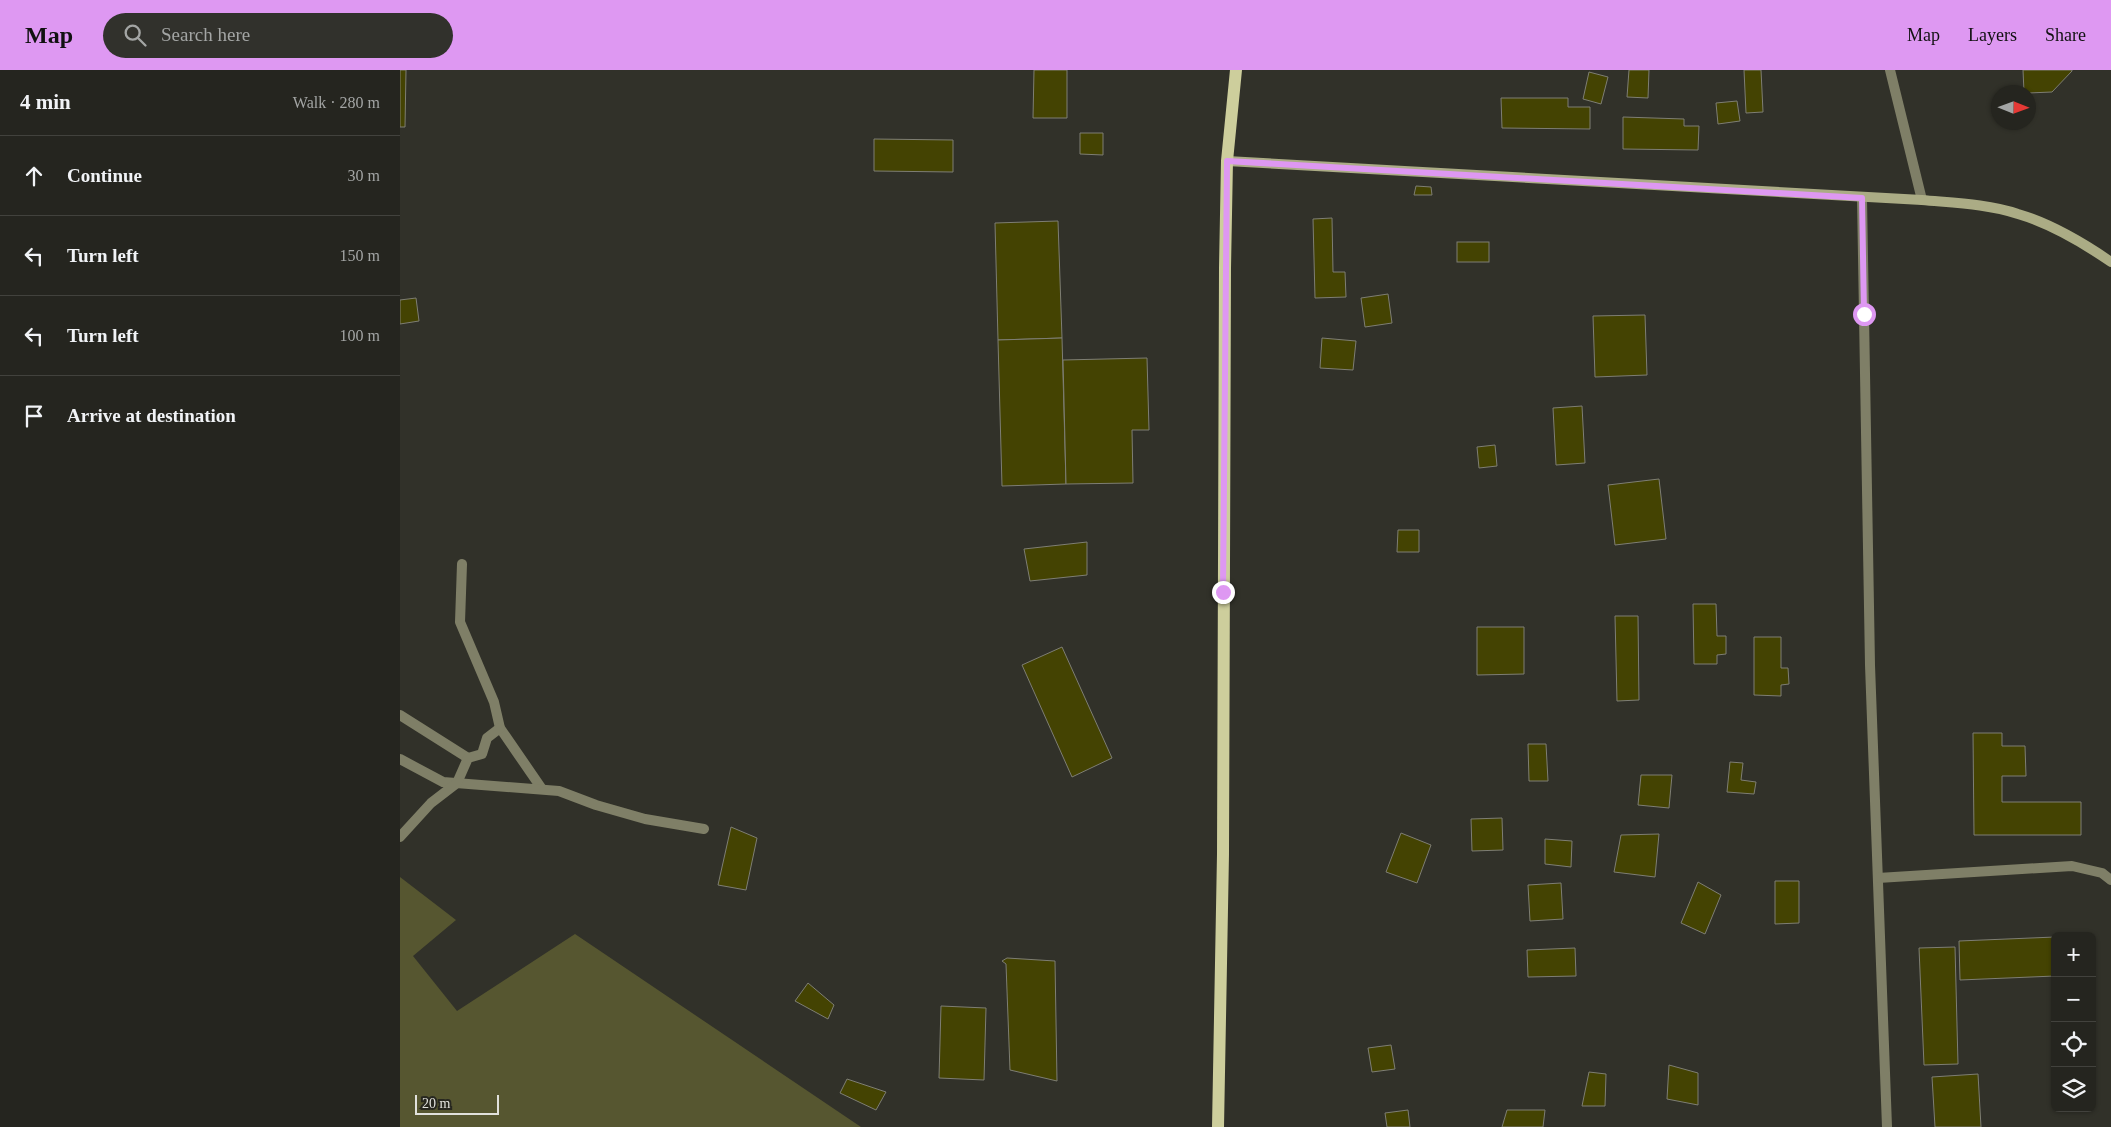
<!DOCTYPE html>
<html lang="en">
<head>
<meta charset="utf-8">
<style>
  :root { --surface:#25251f; --page:#31312c; --text:#f1f3f6; --muted:#a3a5a4; --line:#42423d; --accent:#de98f2 }
  body { margin:0; font-family:"Times New Roman",serif; background:var(--page); color:var(--text) }
  .controls { position:absolute; right:15px; bottom:15px; display:grid; overflow:hidden; border-radius:8px; box-shadow:0 1px 4px #0004 }
  .controls button { width:45px; height:45px; display:grid; place-items:center; padding:0; border:0; border-bottom:1px solid var(--line); background:var(--surface); color:var(--text); font:25px sans-serif }
  .compass { position:absolute; left:1591px; top:15px; width:45px; height:45px; border-radius:50%; background:var(--surface); box-shadow:0 1px 4px #0004; rotate:91deg }
  .scale { position:absolute; left:15px; bottom:12px; width:84px; box-sizing:border-box; padding-left:5px; border:2px solid #e1e1dc; border-top:0; font-size:14px; line-height:18px; white-space:nowrap; color:#e1e1dc; -webkit-text-stroke:4px #27271f; paint-order:stroke }
  .stop { position:absolute; width:15px; height:15px; margin:-11px; border:4px solid #de98f2; border-radius:50%; background:#fff }
  .stop.end { background:#de98f2; border-color:#fff; box-shadow:0 1px 5px #0008 }
  .list { margin:0; padding:0; list-style:none }
  h2 { display:flex; justify-content:space-between; align-items:center; height:65px; margin:0; padding:0 20px; font-size:21px }
  h2 small { font-size:16px; font-weight:400; color:var(--muted) }
  .list li { display:grid; grid-template-columns:32px 1fr auto; gap:15px; align-items:center; box-sizing:border-box; height:80px; padding:0 20px; border-top:1px solid var(--line) }
  .list b { display:block; font-size:19px; white-space:nowrap }
  .list em { font-size:16px; font-style:normal; color:var(--muted) }
  .icon { flex:none; width:28px; height:28px; fill:none; stroke:currentColor; stroke-width:2; stroke-linecap:round; stroke-linejoin:round }
  .map { position:relative; flex:none; width:1711px; height:1057px; overflow:hidden }
  header { display:flex; align-items:center; gap:30px; box-sizing:border-box; height:70px; padding:0 25px; background:var(--accent); color:#111 }
  header strong { font-size:24px }
  nav { display:flex; gap:28px; margin-inline-start:auto; font-size:18px }
  .search { width:350px; height:45px; background:var(--page); display:flex; align-items:center; gap:12px; box-sizing:border-box; padding:0 18px; border-radius:28px; color:var(--muted); font-size:19px }
  main { display:flex }
  aside { flex:1; background:var(--surface) }
  .map>svg:first-child { display:block }
  .green { fill:#565630 }
  .building { fill:#444302; stroke:#7e7e74 }
  .lines { fill:none; stroke-linecap:round; stroke-linejoin:round }
  .street { stroke:#7f7f67; stroke-width:10 }
  .secondary { stroke:#abac85; stroke-width:10 }
  .primary { stroke:#cdce9c; stroke-width:12 }
  .route { stroke:#de98f2; stroke-width:6 }
</style>
</head>
<body>
<header>
<strong>Map</strong>
<div class="search"><svg class="icon" aria-label="search" viewBox="0 0 24 24"><circle cx="10" cy="10" r="6"/><path d="M15 15l6 6"/></svg>Search here</div>
<nav><a>Map</a><a>Layers</a><a>Share</a></nav>
</header>
<main>
<aside>
<h2>4 min<small>Walk · 280 m</small></h2>
<ul class="list">
<li><svg class="icon" aria-label="ahead" viewBox="0 0 24 24"><path d="M12 20V5M6 11l6-6 6 6"/></svg><div><b>Continue</b></div><em>30 m</em></li>
<li><svg class="icon" aria-label="left" viewBox="0 0 24 24"><path d="M17 20v-9H6M10 6l-5 5 5 5"/></svg><div><b>Turn left</b></div><em>150 m</em></li>
<li><svg class="icon" aria-label="left" viewBox="0 0 24 24"><path d="M17 20v-9H6M10 6l-5 5 5 5"/></svg><div><b>Turn left</b></div><em>100 m</em></li>
<li><svg class="icon" aria-label="arrive" viewBox="0 0 24 24"><path d="M6 21V4h12l-3 4 3 4H6"/></svg><div><b>Arrive at destination</b></div></li>
</ul>
</aside>
<div class="map">
<svg width="1711" height="1057" viewBox="0 0 1711 1057">
  <rect width="100%" height="100%" fill="#313129"/>
  <!-- green -->
  <path class="green" d="M0 807 56 850 13 886 57 941 175 864 461 1057H0Z"/>
  <!-- building -->
  <g class="building">
    <path d="M0 0H6L5 57H0Z"/>
    <path d="M634 0H667V48H633Z"/>
    <path d="M1229 0H1249L1248 28 1227 27Z"/>
    <path d="M1344 0H1361L1363 42 1346 43Z"/>
    <path d="M1623 0H1672V1L1652 22 1628 23 1624 22Z"/>
    <path d="M1189 2 1208 7 1201 34 1183 29Z"/>
    <path d="M1101 28H1168V37H1190V59L1102 58Z"/>
    <path d="M1337 31 1340 51 1318 54 1316 33Z"/>
    <path d="M1223 47 1284 49V56H1299L1298 80 1223 79Z"/>
    <path d="M680 63H703V85L680 84Z"/>
    <path d="M474 69 553 70V102L474 101Z"/>
    <path d="M1016 116 1031 117 1032 125H1014Z"/>
    <path d="M932 148 933 202H945L946 227 915 228 913 149Z"/>
    <path d="M658 151 662 268 598 270 595 153Z"/>
    <rect x="1057" y="172" width="32" height="20"/>
    <path d="M988 224 992 253 965 257 961 228Z"/>
    <path d="M16 228 19 251 0 254V230Z"/>
    <path d="M1245 245 1247 305 1195 307 1193 246Z"/>
    <path d="M662 268 666 414 602 416 598 270Z"/>
    <path d="M922 268 956 271 953 300 920 298Z"/>
    <path d="M747 288 749 360H732L733 413 666 414 663 290Z"/>
    <path d="M1182 336 1185 393 1156 395 1153 338Z"/>
    <path d="M1095 375 1097 396 1079 398 1077 377Z"/>
    <path d="M1259 409 1266 469 1215 475 1208 415Z"/>
    <path d="M998 460H1019V482H997Z"/>
    <path d="M687 472V505L630 511 624 479Z"/>
    <path d="M1293 534H1316L1317 566H1326V584L1317 585V594H1294Z"/>
    <path d="M1215 546H1238L1239 630 1217 631Z"/>
    <path d="M1077 557H1124V604L1077 605Z"/>
    <path d="M1354 567H1381V598H1388L1389 614 1381 615V626L1354 625Z"/>
    <path d="M662 577 712 688 672 707 622 595Z"/>
    <path d="M1573 663H1602V676H1625L1626 706H1602V732H1681V765H1574Z"/>
    <path d="M1128 674H1146L1148 711H1129Z"/>
    <path d="M1330 692 1343 693 1341 710 1356 712 1354 724 1327 722Z"/>
    <path d="M1241 705H1272L1269 738 1238 735Z"/>
    <path d="M1102 748 1103 780 1072 781 1071 749Z"/>
    <path d="M331 757 357 768 346 820 318 815Z"/>
    <path d="M1001 763 1031 775 1017 813 986 802Z"/>
    <path d="M1259 764 1255 807 1214 802 1221 765Z"/>
    <path d="M1145 769 1172 771 1171 797 1145 794Z"/>
    <path d="M1375 811H1399V853L1375 854Z"/>
    <path d="M1298 812 1321 825 1305 864 1281 853Z"/>
    <path d="M1161 813 1163 849 1130 851 1128 815Z"/>
    <path d="M1655 867V906L1560 910 1559 871Z"/>
    <path d="M1555 877 1558 994 1524 995 1519 878Z"/>
    <path d="M1175 878 1176 906 1128 907 1127 880Z"/>
    <path d="M607 888 655 891 657 1011 610 1000 606 894 602 891Z"/>
    <path d="M408 913 434 935 428 949 395 931Z"/>
    <path d="M541 936 586 938 584 1010 539 1008Z"/>
    <path d="M991 975 995 999 972 1002 968 978Z"/>
    <path d="M1269 995 1298 1003V1035L1267 1029Z"/>
    <path d="M1189 1002 1206 1004 1205 1036H1182Z"/>
    <path d="M1578 1004 1581 1057H1535L1532 1007Z"/>
    <path d="M447 1009 486 1022 476 1040 440 1023Z"/>
    <path d="M1008 1040 1010 1057H987L985 1043Z"/>
    <path d="M1107 1040H1145L1143 1057H1102Z"/>
  </g>
  <g class="lines">
    <!-- street -->
    <g class="street">
      <path d="M1490 0 1522 130"/>
      <path d="M1462 128 1470 595 1487 1057"/>
      <path d="M62 494 60 552 94 632 100 658 142 719"/>
      <path d="M0 645 68 688"/>
      <path d="M0 689 43 712 159 721 196 735 245 749 304 759"/>
      <path d="M0 767 31 733 57 713 68 688 82 684 87 668 100 658"/>
      <path d="M1478 808 1672 796 1702 803 1711 810"/>
    </g>
    <!-- secondary -->
    <path class="secondary" d="M827 91 1522 130C1554 133 1588 134 1618 144 1652 154 1682 172 1711 192"/>
    <!-- primary -->
    <path class="primary" d="M818 1057 823 784 825 198 827 91 836 0"/>
  </g>
  <g class="lines">
    <!-- route -->
    <path class="route" d="M823 522 827 91 1462 128 1464 244"/>
  </g>
</svg>
<div class="controls">
<button>+</button>
<button>−</button>
<button><svg class="icon" aria-label="locate" viewBox="0 0 24 24"><circle cx="12" cy="12" r="6"/><path d="M12 2v4M12 18v4M2 12h4M18 12h4"/></svg></button>
<button><svg class="icon" aria-label="layers" viewBox="0 0 24 24"><path d="M12 4l9 5-9 5-9-5zM3 14l9 5 9-5"/></svg></button>
</div>
<svg class="compass" viewBox="-18 -18 36 36"><path d="M0-13l5 13h-10z" fill="#e53935"/><path d="M0 13l5-13h-10z" fill="#a3a5a4"/></svg>
<div class="scale">20 m</div>
<div class="stop" style="left:1464px;top:244px"></div>
<div class="stop end" style="left:823px;top:522px"></div>
</div>
</main>
</body>
</html>
